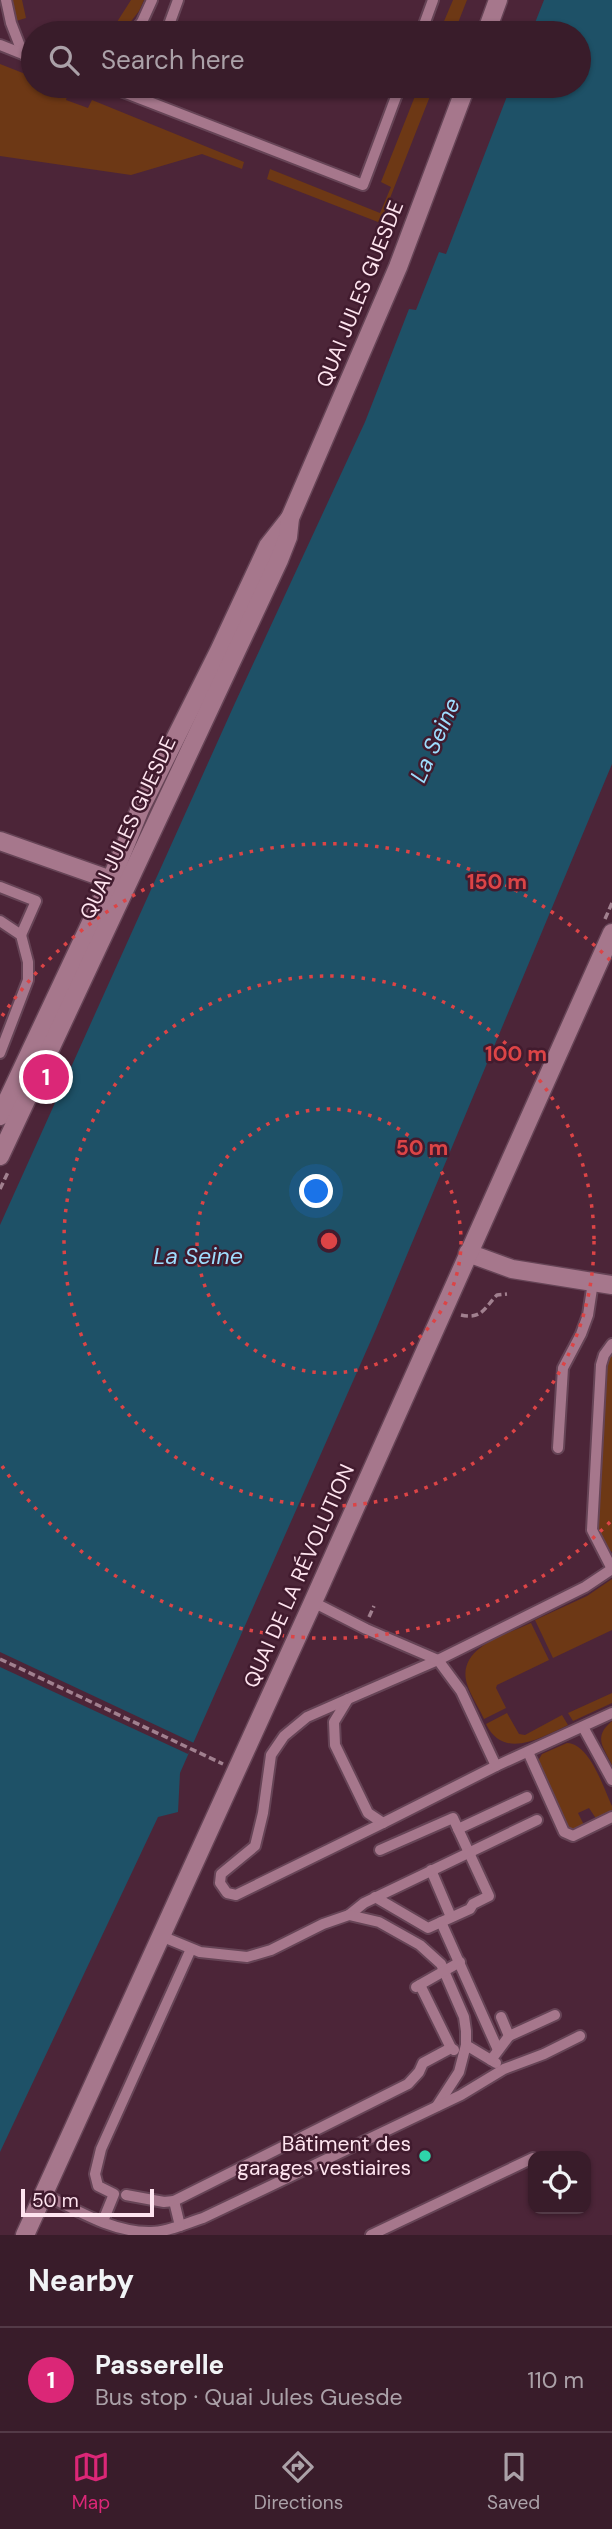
<!DOCTYPE html>
<html lang="en">
<head>
<meta charset="utf-8">
<style>
  :root { --surface:#391c2a; --page:#402532; --text:#f1f3f6; --muted:#aba1a8; --line:#533a47; --accent:#db2777 }
  body { margin:0; font-family:"DM Sans",sans-serif; background:var(--page); color:var(--text) }
  .controls { position:absolute; right:21px; bottom:21px; display:grid; overflow:hidden; border-radius:14px; box-shadow:0 2px 5px #0004 }
  .controls button { width:63px; height:63px; display:grid; place-items:center; padding:0; border:0; border-bottom:2px solid var(--line); background:var(--surface); color:var(--text); font:35px sans-serif }
  .scale { position:absolute; left:21px; bottom:18px; width:133px; box-sizing:border-box; padding-left:7px; border:4px solid #fee4ef; border-top:0; font-size:19px; line-height:24px; white-space:nowrap; color:#fee4ef; -webkit-text-stroke:5px #411b2e; paint-order:stroke }
  .you { position:absolute; left:317px; top:1192px; width:24px; height:24px; margin:-18px; border:5px solid #fff; border-radius:50%; background:#1a73e8; box-shadow:0 0 0 10px #1a73e833 }
  .badge { display:grid; place-items:center; width:46px; height:46px; border-radius:50%; background:var(--accent); color:#fff; font-size:23px; font-weight:700 }
  .pin { position:absolute; translate:-50% -50%; border:4px solid #fff; box-shadow:0 2px 7px #0006 }
  .list { margin:0; padding:0; list-style:none }
  h2 { display:flex; justify-content:space-between; align-items:center; height:91px; margin:0; padding:0 28px; font-size:30px }
  h2 small { font-size:23px; font-weight:400; color:var(--muted) }
  .list li { display:grid; grid-template-columns:46px 1fr auto; gap:21px; align-items:center; box-sizing:border-box; height:105px; padding:0 28px; border-top:2px solid var(--line) }
  .list b { display:block; font-size:26px; white-space:nowrap }
  .list p { margin:0; font-size:23px; white-space:nowrap; color:var(--muted) }
  .list em { font-size:23px; font-style:normal; color:var(--muted) }
  .icon { flex:none; width:38px; height:38px; fill:none; stroke:currentColor; stroke-width:2; stroke-linecap:round; stroke-linejoin:round }
  .map { position:relative; flex:none; width:612px; height:2235px; overflow:hidden }
  .search { position:absolute; background:var(--surface); box-shadow:0 2px 5px #0004; left:21px; right:21px; top:21px; height:77px; display:flex; align-items:center; gap:18px; box-sizing:border-box; padding:0 24px; border-radius:38px; color:var(--muted); font-size:26px }
  .sheet { height:196px; background:var(--surface) }
  nav { display:flex; justify-content:space-around; align-items:center; box-sizing:border-box; height:98px; border-top:2px solid var(--line); background:var(--surface); font-size:19px; color:var(--muted) }
  nav a { display:grid; justify-items:center; gap:4px }
  nav .on { color:var(--accent) }
  .map>svg:first-child { display:block }
  .green { fill:#6d3815 }
  .water { fill:#1e5167 }
  .pier { fill:#4c2538 }
  .lines { fill:none; stroke-linecap:round; stroke-linejoin:round }
  .lane-casing { stroke:#664456; stroke-width:14 }
  .street-casing { stroke:#664456; stroke-width:21 }
  .secondary-casing { stroke:#664456; stroke-width:21 }
  .path { stroke:#a1808f; stroke-width:3.5; stroke-dasharray:7 3.5; stroke-linecap:butt }
  .lane { stroke:#a6778c; stroke-width:10 }
  .street { stroke:#a6778c; stroke-width:18 }
  .secondary { stroke:#a6778c; stroke-width:18 }
  .ring { fill:none; stroke:#dc4446; stroke-width:3.5; stroke-dasharray:3.5 7 }
  .poi-dot { fill:#2ed4aa; stroke:#411b2e; stroke-width:2.5 }
  .labels { text-anchor:middle; dominant-baseline:central; stroke-width:5; stroke-linejoin:round; paint-order:stroke }
  .street-label { font-size:21px; fill:#fee4ef; stroke:#411b2e }
  .poi-label { font-size:21px; fill:#fee4ef; stroke:#411b2e; text-anchor:end }
  .water-label { font-size:23px; font-style:italic; fill:#9eddfd; stroke:#411b2e }
  .centre { fill:#dc4446; stroke:#411b2e; stroke-width:3.5 }
  .ring-label { font-size:21px; text-anchor:middle; font-weight:bold; fill:#dc4446; stroke:#411b2e; stroke-width:5; stroke-linejoin:round; paint-order:stroke }
</style>
</head>
<body>
<div class="map">
<svg width="612" height="2235" viewBox="0 0 612 2235">
  <rect width="100%" height="100%" fill="#4c2538"/>
  <!-- green -->
  <g class="green">
    <path d="M10 0H22L26 18 16 21Z"/>
    <path d="M131 0H144L139 11 122 33H105L117 22Z"/>
    <path d="M453 0H467L454 33H439Z"/>
    <path d="M0 64 33 77V86H57L69 90 66 100 88 108 92 100 244 162 242 169 202 154 131 175 0 156Z"/>
    <path d="M419 86H434L381 221 378 222 267 179 270 169 380 213 391 187 381 182Z"/>
    <path d="M612 1349V1552L606 1548 596 1530 605 1364Z"/>
    <path d="M612 1579V1630L553 1658 535 1620 587 1596Z"/>
    <path d="M531 1623 549 1660 497 1685 496 1688 506 1708 484 1719C479 1708 471 1696 467 1684 456 1647 506 1635 531 1623Z"/>
    <path d="M612 1693V1703L573 1721 568 1713Z"/>
    <path d="M507 1713 519 1734 525 1735 562 1715 568 1725C542 1737 504 1761 486 1724Z"/>
    <path d="M612 1721V1765C603 1746 593 1737 612 1721Z"/>
    <path d="M567 1743C590 1744 603 1787 612 1806V1812L597 1820 589 1808 578 1813 584 1825 573 1831 567 1829 538 1761 542 1754Z"/>
  </g>
  <!-- water -->
  <path class="water" d="M544 0H612V764L376 1329 180 1773 178 1812 158 1817 0 2152V1225L235 703 365 422 409 309 416 310 439 252 446 254 511 86H579V33H531Z"/>
  <!-- pier -->
  <path class="pier" d="M0 1652 194 1743 188 1754 0 1667Z"/>
  <g class="lines">
    <defs>
      <g id="lane">
        <path d="M6 0 11 23 23 54"/>
        <path d="M359 29 370 33"/>
        <path d="M133 33 142 22 152 0"/>
        <path d="M166 33 178 0"/>
        <path d="M421 33 433 0"/>
        <path d="M0 45 33 58"/>
        <path d="M108 86 363 185 400 86"/>
        <path d="M0 887 36 901 21 935"/>
        <path d="M0 921 21 935 28 962V980L0 1053"/>
        <path d="M558 1448 563 1368 581 1334 588 1315 593 1282"/>
        <path d="M612 1569 585 1587 438 1660 348 1699 334 1722 335 1745 368 1813 383 1823 496 1766 612 1713"/>
        <path d="M612 1569 592 1530 601 1365 604 1355 612 1344"/>
        <path d="M313 1602 366 1629 438 1660 461 1691 496 1766"/>
        <path d="M348 1699 307 1717 284 1736 271 1755 263 1813 255 1846 221 1874 220 1883 227 1893 236 1895 383 1823"/>
        <path d="M583 1727 612 1780"/>
        <path d="M528 1752 564 1832 573 1836 612 1817"/>
        <path d="M458 1829 527 1797"/>
        <path d="M431 1870 451 1917"/>
        <path d="M375 1897 428 1928 470 1909 473 1904 489 1896 453 1818 380 1850"/>
        <path d="M349 1915 364 1903 537 1820"/>
        <path d="M441 1922 498 2050"/>
        <path d="M161 1936 200 1952 247 1957 271 1950 323 1924 349 1915 379 1922 420 1945 441 1964 464 2017 466 2031V2045L459 2072 437 2106"/>
        <path d="M420 1985 451 2048 454 2050"/>
        <path d="M416 1987 460 1962"/>
        <path d="M501 2017 509 2036"/>
        <path d="M466 2045 496 2063"/>
        <path d="M491 2060 509 2036 555 2015"/>
        <path d="M44 2194C76 2210 114 2233 151 2232 168 2232 187 2223 203 2218L461 2095 504 2069 544 2054 580 2036"/>
        <path d="M126 2195 164 2202 174 2201 180 2226"/>
        <path d="M174 2201 408 2084 419 2072 423 2063 451 2048"/>
        <path d="M103 2221 114 2194 98 2186 95 2174 101 2149 191 1949"/>
        <path d="M371 2235 533 2158"/>
      </g>
      <path id="street" d="M0 841 111 880 124 888"/>
      <g id="secondary">
        <path d="M486 33 498 0"/>
        <path d="M0 1116 111 880 140 809 219 651 268 546 290 518"/>
        <path d="M0 1156 279 560 288 537 290 518 398 267 466 86"/>
        <path d="M468 1253 512 1269 612 1285"/>
        <path d="M25 2235 313 1602 612 933"/>
      </g>
    </defs>
    <!-- lane casing -->
    <use href="#lane" class="lane-casing"/>
    <!-- street casing -->
    <use href="#street" class="street-casing"/>
    <!-- secondary casing -->
    <use href="#secondary" class="secondary-casing"/>
    <!-- path -->
    <g class="path">
      <path d="M605 919 612 903"/>
      <path d="M0 1189 9 1170"/>
      <path d="M461 1315C482 1320 485 1307 497 1295L507 1294"/>
      <path d="M369 1617 374 1606"/>
      <path d="M0 1659 223 1764"/>
    </g>
    <!-- lane -->
    <use href="#lane" class="lane"/>
    <!-- street -->
    <use href="#street" class="street"/>
    <!-- secondary -->
    <use href="#secondary" class="secondary"/>
  </g>
  <!-- distance rings -->
  <g class="ring">
    <circle cx="329" cy="1241" r="132"/>
    <circle cx="329" cy="1241" r="265"/>
    <path d="M610 1522A397 397 0 0 1 2 1466M2 1016A397 397 0 0 1 610 960"/>
  </g>
  <!-- markers -->
  <circle class="poi-dot" cx="425" cy="2156" r="7"/>
  <g class="labels">
    <!-- street labels -->
    <g class="street-label">
      <text transform="translate(360 294) rotate(-68)">QUAI JULES GUESDE</text>
      <text transform="translate(128 828) rotate(-65)">QUAI JULES GUESDE</text>
      <text transform="translate(299 1576) rotate(-66)">QUAI DE LA RÉVOLUTION</text>
    </g>
    <!-- poi labels -->
    <g class="poi-label">
      <text x="411" y="2144">Bâtiment des<tspan x="411" dy="24">garages vestiaires</tspan></text>
    </g>
    <!-- water labels -->
    <g class="water-label">
      <text transform="translate(435 740) rotate(-66)">La Seine</text>
      <text x="198" y="1256">La Seine</text>
    </g>
  </g>
  <circle cx="329" cy="1241" r="10" class="centre"/>
  <g class="ring-label">
    <text x="497" y="889">150 m</text>
    <text x="516" y="1061">100 m</text>
    <text x="422" y="1155">50 m</text>
  </g>
</svg>
<div class="controls">
<button><svg class="icon" aria-label="locate" viewBox="0 0 24 24"><circle cx="12" cy="12" r="6"/><path d="M12 2v4M12 18v4M2 12h4M18 12h4"/></svg></button>
</div>
<div class="scale">50 m</div>
<div class="you"></div>
<div class="pin badge" style="left:46px;top:1077px">1</div>
<div class="search"><svg class="icon" aria-label="search" viewBox="0 0 24 24"><circle cx="10" cy="10" r="6"/><path d="M15 15l6 6"/></svg>Search here</div>
</div>
<section class="sheet">
<h2>Nearby<small></small></h2>
<ul class="list">
<li><span class="badge">1</span><div><b>Passerelle</b><p>Bus stop · Quai Jules Guesde</p></div><em>110 m</em></li>
</ul>
</section>
<nav>
<a class="on"><svg class="icon" aria-label="map" viewBox="0 0 24 24"><path d="M3 6l6-2 6 2 6-2v14l-6 2-6-2-6 2zM9 4v14M15 6v14"/></svg>Map</a>
<a><svg class="icon" aria-label="directions" viewBox="0 0 24 24"><path d="M12 3l9 9-9 9-9-9zM9 14v-3h6M13 9l2 2-2 2"/></svg>Directions</a>
<a><svg class="icon" aria-label="saved" viewBox="0 0 24 24"><path d="M7 4h10v16l-5-4-5 4z"/></svg>Saved</a>
</nav>
</body>
</html>
